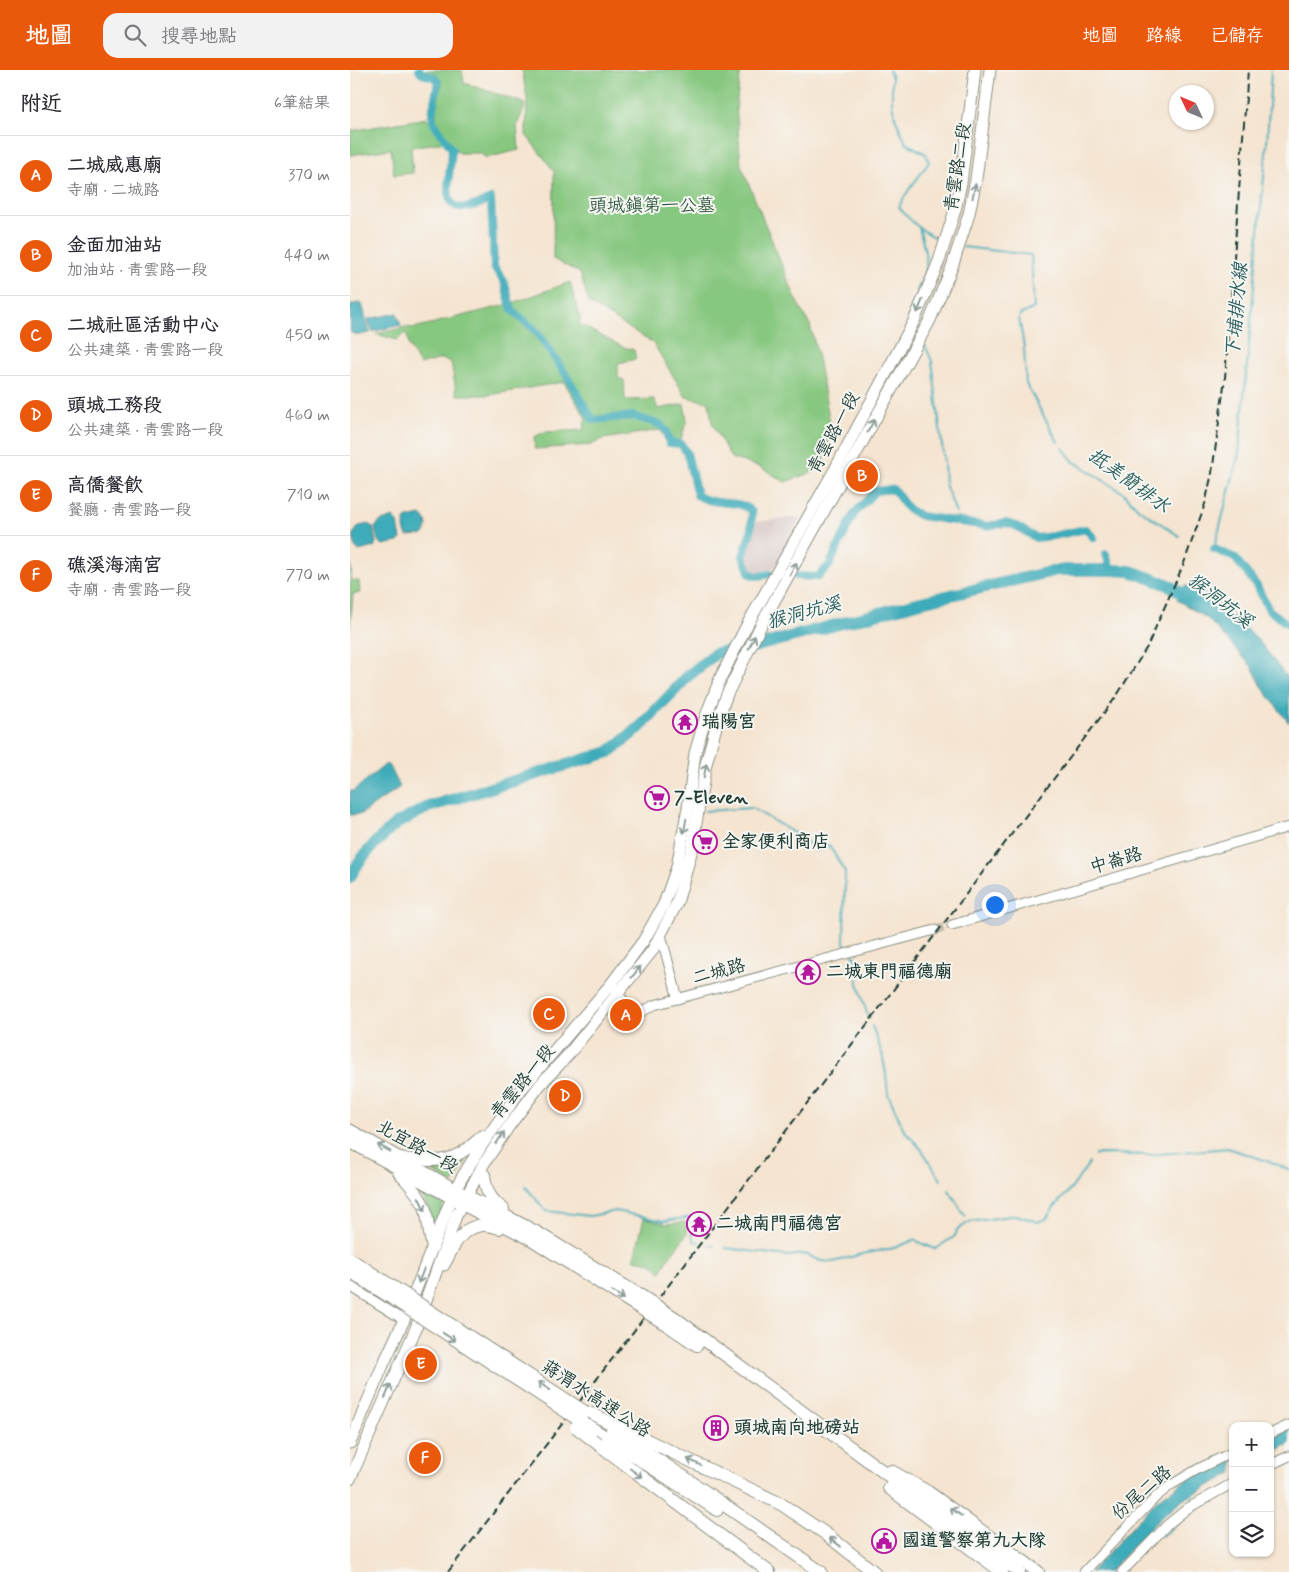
<!DOCTYPE html>
<html lang="zh-TW">
<head>
<meta charset="utf-8">
<style>
  :root { --surface:#fff; --page:#f2f2f3; --text:#2b2b33; --muted:#7c7c81; --line:#e1e1e2; --accent:#ea580c }
  body { margin:0; font-family:Mynerve,"LXGW WenKai TC",sans-serif; background:var(--page); color:var(--text) }
  .controls { position:absolute; right:15px; bottom:15px; display:grid; overflow:hidden; border-radius:10px; box-shadow:0 1px 4px #0004 }
  .controls button { width:45px; height:45px; display:grid; place-items:center; padding:0; border:0; border-bottom:1px solid var(--line); background:var(--surface); color:var(--text); font:25px sans-serif }
  .compass { position:absolute; left:819px; top:15px; width:45px; height:45px; border-radius:50%; background:var(--surface); box-shadow:0 1px 4px #0004; rotate:314deg }
  .you { position:absolute; left:644px; top:834px; width:18px; height:18px; margin:-12px; border:4px solid #fff; border-radius:50%; background:#1a73e8; box-shadow:0 0 0 8px #1a73e833 }
  .badge { display:grid; place-items:center; width:32px; height:32px; border-radius:50%; background:var(--accent); color:#fff; font-size:16px; font-weight:700 }
  .pin { position:absolute; translate:-50% -50%; border:2px solid #fff; box-shadow:0 1px 5px #0006 }
  .list { margin:0; padding:0; list-style:none }
  h2 { display:flex; justify-content:space-between; align-items:center; height:65px; margin:0; padding:0 20px; font-size:21px }
  h2 small { font-size:16px; font-weight:400; color:var(--muted) }
  .list li { display:grid; grid-template-columns:32px 1fr auto; gap:15px; align-items:center; box-sizing:border-box; height:80px; padding:0 20px; border-top:1px solid var(--line) }
  .list b { display:block; font-size:19px; white-space:nowrap }
  .list p { margin:0; font-size:16px; white-space:nowrap; color:var(--muted) }
  .list em { font-size:16px; font-style:normal; color:var(--muted) }
  .icon { flex:none; width:28px; height:28px; fill:none; stroke:currentColor; stroke-width:2; stroke-linecap:round; stroke-linejoin:round }
  .map { position:relative; flex:none; width:939px; height:1502px; overflow:hidden }
  header { display:flex; align-items:center; gap:30px; box-sizing:border-box; height:70px; padding:0 25px; background:var(--accent); color:#fff }
  header strong { font-size:24px }
  nav { display:flex; gap:28px; margin-inline-start:auto; font-size:18px }
  .search { width:350px; height:45px; background:var(--page); display:flex; align-items:center; gap:12px; box-sizing:border-box; padding:0 18px; border-radius:15px; color:var(--muted); font-size:19px }
  main { display:flex }
  aside { flex:1; background:var(--surface) }
  .map>svg:first-child { display:block }
  .industrial { fill:#d2bfc0 }
  .green { fill:#87c880; stroke:#53825a }
  .water { fill:#3cabb9; stroke:#2e7476 }
  .lines { fill:none; stroke-linecap:round; stroke-linejoin:round }
  .stream { stroke:#3cabb9; stroke-width:2 }
  .canal { stroke:#3cabb9; stroke-width:8 }
  .river { stroke:#3cabb9; stroke-width:12 }
  .minor-tunnel { stroke:#cac3b1; stroke-width:9; stroke-dasharray:9 4.5; stroke-linecap:butt }
  .minor-casing { stroke:#8a9082; stroke-width:11 }
  .major-casing { stroke:#8a9082; stroke-width:13 }
  .highway-casing { stroke:#8a9082; stroke-width:14 }
  .minor { stroke:#fff; stroke-width:9 }
  .major { stroke:#fff; stroke-width:11 }
  .highway { stroke:#fff; stroke-width:12 }
  .rail { stroke:#1f3d34; stroke-width:2; stroke-dasharray:8 4; stroke-linecap:butt }
  .highway-bridge-casing { stroke:#8a9082; stroke-width:14; stroke-linecap:butt }
  .highway-bridge { stroke:#fff; stroke-width:12 }
  .oneway { stroke:#8f9e9a }
  .labels { text-anchor:middle; dominant-baseline:central; stroke-width:4; stroke-linejoin:round; paint-order:stroke }
  .street-label { font-size:18px; fill:#1f3d34; stroke:#f6f6f2 }
  .park-label { font-size:18px; fill:#396047; stroke:#f6f6f2 }
  .poi-label { font-size:18px; font-weight:bold; fill:#1f3d34; stroke:#f6f6f2; text-anchor:start }
  .water-label { font-size:19px; font-style:italic; fill:#285e5c; stroke:#f6f6f2 }
</style>
</head>
<body>
<header>
<strong>地圖</strong>
<div class="search"><svg class="icon" aria-label="search" viewBox="0 0 24 24"><circle cx="10" cy="10" r="6"/><path d="M15 15l6 6"/></svg>搜尋地點</div>
<nav><a>地圖</a><a>路線</a><a>已儲存</a></nav>
</header>
<main>
<aside>
<h2>附近<small>6筆結果</small></h2>
<ul class="list">
<li><span class="badge">A</span><div><b>二城威惠廟</b><p>寺廟 · 二城路</p></div><em>370 m</em></li>
<li><span class="badge">B</span><div><b>金面加油站</b><p>加油站 · 青雲路一段</p></div><em>440 m</em></li>
<li><span class="badge">C</span><div><b>二城社區活動中心</b><p>公共建築 · 青雲路一段</p></div><em>450 m</em></li>
<li><span class="badge">D</span><div><b>頭城工務段</b><p>公共建築 · 青雲路一段</p></div><em>460 m</em></li>
<li><span class="badge">E</span><div><b>高僑餐飲</b><p>餐廳 · 青雲路一段</p></div><em>710 m</em></li>
<li><span class="badge">F</span><div><b>礁溪海湳宮</b><p>寺廟 · 青雲路一段</p></div><em>770 m</em></li>
</ul>
</aside>
<div class="map">
<svg width="939" height="1502" viewBox="0 0 939 1502">
  <rect width="100%" height="100%" fill="#f6f6f2"/>
  <filter id="ink" filterUnits="userSpaceOnUse"><feTurbulence type="fractalNoise" baseFrequency=".02" numOctaves="2"/><feDisplacementMap in="SourceGraphic" scale="10" xChannelSelector="R" yChannelSelector="G"/><feConvolveMatrix kernelMatrix="1 2 1 2 8 2 1 2 1" color-interpolation-filters="sRGB"/></filter>
  <filter id="wash" filterUnits="userSpaceOnUse"><feTurbulence type="fractalNoise" baseFrequency=".0096" numOctaves="4" result="noise"/><feDisplacementMap in="SourceGraphic" scale="20" xChannelSelector="R" yChannelSelector="G"/><feGaussianBlur stdDeviation="1.12" result="paint"/><feColorMatrix in="noise" values="0 0 0 0 0 0 0 0 0 0 0 0 0 0 0 0 0 1.4 0 .05"/><feComposite in="paint" operator="in"/></filter>
  <g filter="url(#wash)">
    <rect width="100%" height="100%" fill="#f5e4d0"/>
    <!-- industrial -->
    <path class="industrial" d="M451 447 424 499 405 502 402 500 399 495 397 487 404 452Z"/>
    <!-- green -->
    <g class="green">
      <path d="M74 0H112L114 13 174 33V39L167 55 169 80 136 88 130 83H109L86 54V33L92 15 90 8Z"/>
      <path d="M172 0H391L386 36 391 95 447 232 460 255 467 283 481 358 474 391 466 401 435 412 410 397 381 388 362 353 359 332 336 327 303 273 239 233 230 203 203 189 204 101 176 65 177 28Z"/>
      <path d="M77 48 94 72 61 77 63 103 44 105 41 79 0 85V61Z"/>
      <path d="M220 212 230 248 229 254 273 277 284 280 286 289 268 293V308L274 310 275 330 304 329 308 339 334 334 337 349 329 376 320 373 310 360 253 369 241 375 185 379 184 367 194 362 233 360 236 348 214 312 139 325H107L101 292 91 289 70 295 59 276 57 264H54L47 270 26 264 56 257 64 258 160 234Z"/>
      <path d="M0 488 2 511H9L10 523 3 524 0 558Z"/>
      <path d="M114 1090 116 1092 103 1114 78 1098 93 1097Z"/>
      <path d="M72 1118 94 1132 88 1151 83 1154 70 1119Z"/>
      <path d="M294 1148 317 1154 336 1152 337 1164 319 1187 311 1202 300 1192 284 1189Z"/>
    </g>
    <!-- water -->
    <g class="water">
      <path d="M8 233 12 234 20 263 9 265 1 263 0 235Z"/>
      <path d="M47 243 51 255 22 262 18 249Z"/>
      <path d="M71 445C78 450 79 459 73 465L57 466C53 460 53 453 57 448Z"/>
      <path d="M43 447 48 452 51 469 48 472 33 475 28 471 25 458 29 452Z"/>
      <path d="M18 454 23 457 26 473 24 477 9 481 5 477 3 464 9 456Z"/>
      <path d="M835 516 845 518 870 534 909 571 939 610V653L914 620 902 597 858 549 827 530Z"/>
      <path d="M36 694 40 697 50 717 11 744 0 745V721H3Z"/>
      <path d="M939 1359V1374L920 1384V1368Z"/>
      <path d="M883 1387V1403L833 1430 809 1449 759 1502H740L808 1429 836 1410Z"/>
    </g>
    <g class="lines">
      <!-- stream -->
      <g class="stream">
        <path d="M539 0 542 8V35L546 50 556 73 576 84 579 92C569 108 556 120 549 137 560 151 574 164 592 170"/>
        <path d="M613 177 681 185 684 238 670 245 669 248 674 277 676 314 708 372"/>
        <path d="M567 222C567 215 574 211 575 205 579 190 572 171 569 157"/>
        <path d="M574 273 582 291 594 392 595 414 606 443"/>
        <path d="M713 378 723 391 772 422 789 439 829 466"/>
        <path d="M607 448 609 453"/>
        <path d="M864 479 889 383 917 73 921 0"/>
        <path d="M355 741 402 738 454 769 466 781 479 775 495 802 494 873 500 879"/>
        <path d="M503 884 505 887 508 913 518 947"/>
        <path d="M522 956 532 983 536 1004 538 1024 554 1060 572 1080 591 1110"/>
        <path d="M745 1085 752 1084 798 1085 878 1078 926 1094 939 1100"/>
        <path d="M175 1116 196 1141 240 1146 266 1141 314 1151 342 1147V1164L344 1171 349 1172"/>
        <path d="M599 1120 615 1146"/>
        <path d="M359 1175 364 1176"/>
        <path d="M375 1178 438 1186 455 1184 471 1191 483 1192 512 1184 544 1178 564 1170 585 1179 605 1166 607 1160 619 1152 666 1145 688 1152 696 1149 704 1137 722 1118 739 1093"/>
        <path d="M920 1400 934 1393"/>
        <path d="M812 1466 837 1445 883 1419"/>
      </g>
      <!-- canal -->
      <g class="canal">
        <path d="M69 0 72 4 84 7 88 12 82 44 84 54 102 79C99 117 85 155 141 129L144 197 154 211 162 240 184 259 195 274 215 303 243 350 283 346 311 355 316 361 319 373 331 374 337 383 347 425C366 438 389 427 402 442L401 461 393 486 400 504 408 506 420 504"/>
        <path d="M864 479 885 488 907 516 919 540 939 555"/>
        <path d="M756 484 761 500"/>
        <path d="M447 506 467 507 479 496 504 444 525 421 543 419 558 439 571 446 637 456 656 453 666 456 686 468 703 466 736 459 744 468"/>
      </g>
      <!-- river -->
      <path class="river" d="M0 807 9 792 25 773 46 754 78 737 259 682 290 657 338 606 366 583 392 580 571 532 708 500H761L780 501 819 515 844 531"/>
    </g>
  </g>
  <g filter="url(#ink)">
    <g class="lines">
      <!-- minor-tunnel -->
      <path class="minor-tunnel" d="M585 860 602 855"/>
      <defs>
        <g id="minor">
          <path d="M602 855 939 757"/>
          <path d="M311 865 328 929"/>
          <path d="M265 920 268 925 288 944 304 935 585 860"/>
          <path d="M0 1216 54 1250"/>
          <path d="M920 1364 939 1355"/>
          <path d="M920 1395 939 1386"/>
          <path d="M734 1502 806 1427 821 1415 848 1399 883 1382"/>
          <path d="M772 1502 817 1455 838 1438 883 1413"/>
        </g>
        <g id="major">
          <path d="M0 1060 112 1123"/>
          <path d="M0 1072 109 1132"/>
          <path d="M56 1089C93 1092 104 1093 132 1066"/>
          <path d="M49 1103C58 1113 70 1125 75 1138 79 1151 78 1165 83 1177"/>
          <path d="M94 1195 107 1171 116 1161"/>
          <path d="M0 1373 33 1295 54 1250 98 1137 111 1109 132 1075 169 1022 262 913 294 870 314 834 327 797 338 737 345 683 356 646 370 609 396 557 483 403 564 251 589 191 605 140 611 113 625 0"/>
          <path d="M0 1409 66 1258 106 1146 133 1095 159 1056 190 1015 218 985 302 881 327 833 341 783 356 694 368 649 377 624 412 553 580 250 602 197 619 144 626 109 640 0"/>
        </g>
        <g id="highway">
          <path d="M134 1105C136 1121 140 1130 153 1139"/>
          <path d="M117 1126 186 1162 291 1226"/>
          <path d="M112 1134 183 1170 285 1235"/>
          <path d="M116 1161C128 1154 137 1153 149 1158"/>
          <path d="M325 1248 669 1502"/>
          <path d="M319 1256 347 1275"/>
          <path d="M235 1342 242 1344 431 1434 476 1464 524 1502"/>
          <path d="M243 1359 367 1440"/>
          <path d="M262 1360 334 1407 471 1502"/>
          <path d="M247 1373 419 1502"/>
          <path d="M541 1401 578 1422 688 1502"/>
          <path d="M539 1418 652 1502"/>
        </g>
      </defs>
      <!-- minor casing -->
      <use href="#minor" class="minor-casing"/>
      <!-- major casing -->
      <use href="#major" class="major-casing"/>
      <!-- highway casing -->
      <use href="#highway" class="highway-casing"/>
      <!-- minor -->
      <use href="#minor" class="minor"/>
      <!-- major -->
      <use href="#major" class="major"/>
      <!-- highway -->
      <use href="#highway" class="highway"/>
      <!-- rail -->
      <path class="rail" d="M98 1502 280 1266 766 627 797 577 834 493 855 434 862 403 875 308 898 0"/>
      <defs>
        <g id="highway-bridge">
          <path d="M0 1189 235 1342"/>
          <path d="M0 1201 243 1359"/>
          <path d="M291 1226 325 1248"/>
          <path d="M285 1235 319 1256"/>
          <path d="M226 1357 247 1373"/>
        </g>
      </defs>
      <!-- highway-bridge casing -->
      <use href="#highway-bridge" class="highway-bridge-casing"/>
      <!-- highway-bridge -->
      <use href="#highway-bridge" class="highway-bridge"/>
    </g>
    <!-- one-way arrows -->
    <defs><path id="oneway-shaft" d="M-6 0H5M1.5-3L5.5 0L1.5 3" fill="none" stroke-width="1.6" stroke-linecap="round" stroke-linejoin="round" transform="scale(1.25)"/></defs>
    <g class="oneway">
      <use href="#oneway-shaft" transform="translate(624 121) rotate(-78)"/>
      <use href="#oneway-shaft" transform="translate(570 236) rotate(113)"/>
      <use href="#oneway-shaft" transform="translate(521 356) rotate(-61)"/>
      <use href="#oneway-shaft" transform="translate(443 499) rotate(-61)"/>
      <use href="#oneway-shaft" transform="translate(402 572) rotate(-63)"/>
      <use href="#oneway-shaft" transform="translate(355 701) rotate(-80)"/>
      <use href="#oneway-shaft" transform="translate(335 756) rotate(100)"/>
      <use href="#oneway-shaft" transform="translate(286 902) rotate(-52)"/>
      <use href="#oneway-shaft" transform="translate(150 1068) rotate(-56)"/>
      <use href="#oneway-shaft" transform="translate(34 1078) rotate(-151)"/>
      <use href="#oneway-shaft" transform="translate(72 1134) rotate(64)"/>
      <use href="#oneway-shaft" transform="translate(71 1206) rotate(111)"/>
      <use href="#oneway-shaft" transform="translate(268 1225) rotate(32)"/>
      <use href="#oneway-shaft" transform="translate(99 1267) rotate(33)"/>
      <use href="#oneway-shaft" transform="translate(194 1316) rotate(-147)"/>
      <use href="#oneway-shaft" transform="translate(38 1321) rotate(-67)"/>
      <use href="#oneway-shaft" transform="translate(344 1392) rotate(-154)"/>
      <use href="#oneway-shaft" transform="translate(286 1403) rotate(37)"/>
      <use href="#oneway-shaft" transform="translate(606 1442) rotate(-144)"/>
      <use href="#oneway-shaft" transform="translate(485 1472) rotate(-142)"/>
    </g>
  </g>
  <!-- icons -->
  <defs>
    <symbol id="temple-ring" viewBox="-11 -11 22 22"><circle r="9.5" fill="#f6f6f2" stroke="#b5179e" stroke-width="1.5"/><path d="M0-6L5-2H3V0L6.5 2.5H4V6H1.5V3h-3V6H-4V2.5H-6.5L-3 0V-2H-5Z" fill="#b5179e"/></symbol>
    <symbol id="supermarket-ring" viewBox="-11 -11 22 22"><circle r="9.5" fill="#f6f6f2" stroke="#b5179e" stroke-width="1.5"/><path d="M-6-5.5h2.5l.6 2H6L4.5 2H-2.5L-4.4-4H-6ZM-1.5 3.2a1.3 1.3 0 1 0 .1 0ZM3 3.2a1.3 1.3 0 1 0 .1 0Z" fill="#b5179e"/></symbol>
    <symbol id="building-ring" viewBox="-11 -11 22 22"><circle r="9.5" fill="#f6f6f2" stroke="#b5179e" stroke-width="1.5"/><path d="M-4-6H4V6H1V3H-1V6H-4ZM-2.5-4.3h1.7v1.8h-1.7ZM.8-4.3h1.7v1.8H.8ZM-2.5-1h1.7V.8h-1.7ZM.8-1h1.7V.8H.8Z" fill="#b5179e"/></symbol>
    <symbol id="civic-ring" viewBox="-11 -11 22 22"><circle r="9.5" fill="#f6f6f2" stroke="#b5179e" stroke-width="1.5"/><path d="M-.6-6.5H3V-4.5H.6V-3L4-1V1h2V6H-6V1h2V-1L-.6-3ZM-1.2 2.5V6h2.4V2.5Z" fill="#b5179e"/></symbol>
  </defs>
  <g fill-rule="evenodd">
    <use href="#temple-ring" x="321" y="638" width="28" height="28"/>
    <use href="#supermarket-ring" x="293" y="714" width="28" height="28"/>
    <use href="#supermarket-ring" x="341" y="758" width="28" height="28"/>
    <use href="#temple-ring" x="444" y="888" width="28" height="28"/>
    <use href="#temple-ring" x="335" y="1140" width="28" height="28"/>
    <use href="#building-ring" x="352" y="1344" width="28" height="28"/>
    <use href="#civic-ring" x="520" y="1457" width="28" height="28"/>
  </g>
  <g class="labels">
    <!-- street labels -->
    <g class="street-label">
      <text transform="translate(608 97) rotate(-81)">青雲路二段</text>
      <text transform="translate(484 363) rotate(-62)">青雲路一段</text>
      <text transform="translate(766 791) rotate(-16)">中崙路</text>
      <text transform="translate(369 902) rotate(-15)">二城路</text>
      <text transform="translate(173 1012) rotate(-51)">青雲路一段</text>
      <text transform="translate(67 1077) rotate(29)">北宜路一段</text>
      <text transform="translate(246 1329) rotate(33)">蔣渭水高速公路</text>
      <text transform="translate(792 1423) rotate(-41)">份尾二路</text>
    </g>
    <!-- park labels -->
    <g class="park-label">
      <text x="302" y="136">頭城鎮第一公墓</text>
    </g>
    <!-- poi labels -->
    <g class="poi-label">
      <text x="352" y="652">瑞陽宮</text>
      <text x="324" y="728">7-Eleven</text>
      <text x="372" y="772">全家便利商店</text>
      <text x="476" y="902">二城東門福德廟</text>
      <text x="366" y="1154">二城南門福德宮</text>
      <text x="384" y="1358">頭城南向地磅站</text>
      <text x="552" y="1471">國道警察第九大隊</text>
    </g>
    <!-- water labels -->
    <g class="water-label">
      <text transform="translate(887 240) rotate(-85)">下埔排水線</text>
      <text transform="translate(779 411) rotate(36)">抵美簡排水</text>
      <text transform="translate(870 531) rotate(38)">猴洞坑溪</text>
      <text transform="translate(454 543) rotate(-15)">猴洞坑溪</text>
    </g>
  </g>
</svg>
<div class="controls">
<button>+</button>
<button>−</button>
<button><svg class="icon" aria-label="layers" viewBox="0 0 24 24"><path d="M12 4l9 5-9 5-9-5zM3 14l9 5 9-5"/></svg></button>
</div>
<svg class="compass" viewBox="-18 -18 36 36"><path d="M0-13l5 13h-10z" fill="#e53935"/><path d="M0 13l5-13h-10z" fill="#7c7c81"/></svg>
<div class="you"></div>
<div class="pin badge" style="left:276px;top:945px">A</div>
<div class="pin badge" style="left:512px;top:406px">B</div>
<div class="pin badge" style="left:199px;top:944px">C</div>
<div class="pin badge" style="left:215px;top:1026px">D</div>
<div class="pin badge" style="left:71px;top:1294px">E</div>
<div class="pin badge" style="left:75px;top:1388px">F</div>
</div>
</main>
</body>
</html>
